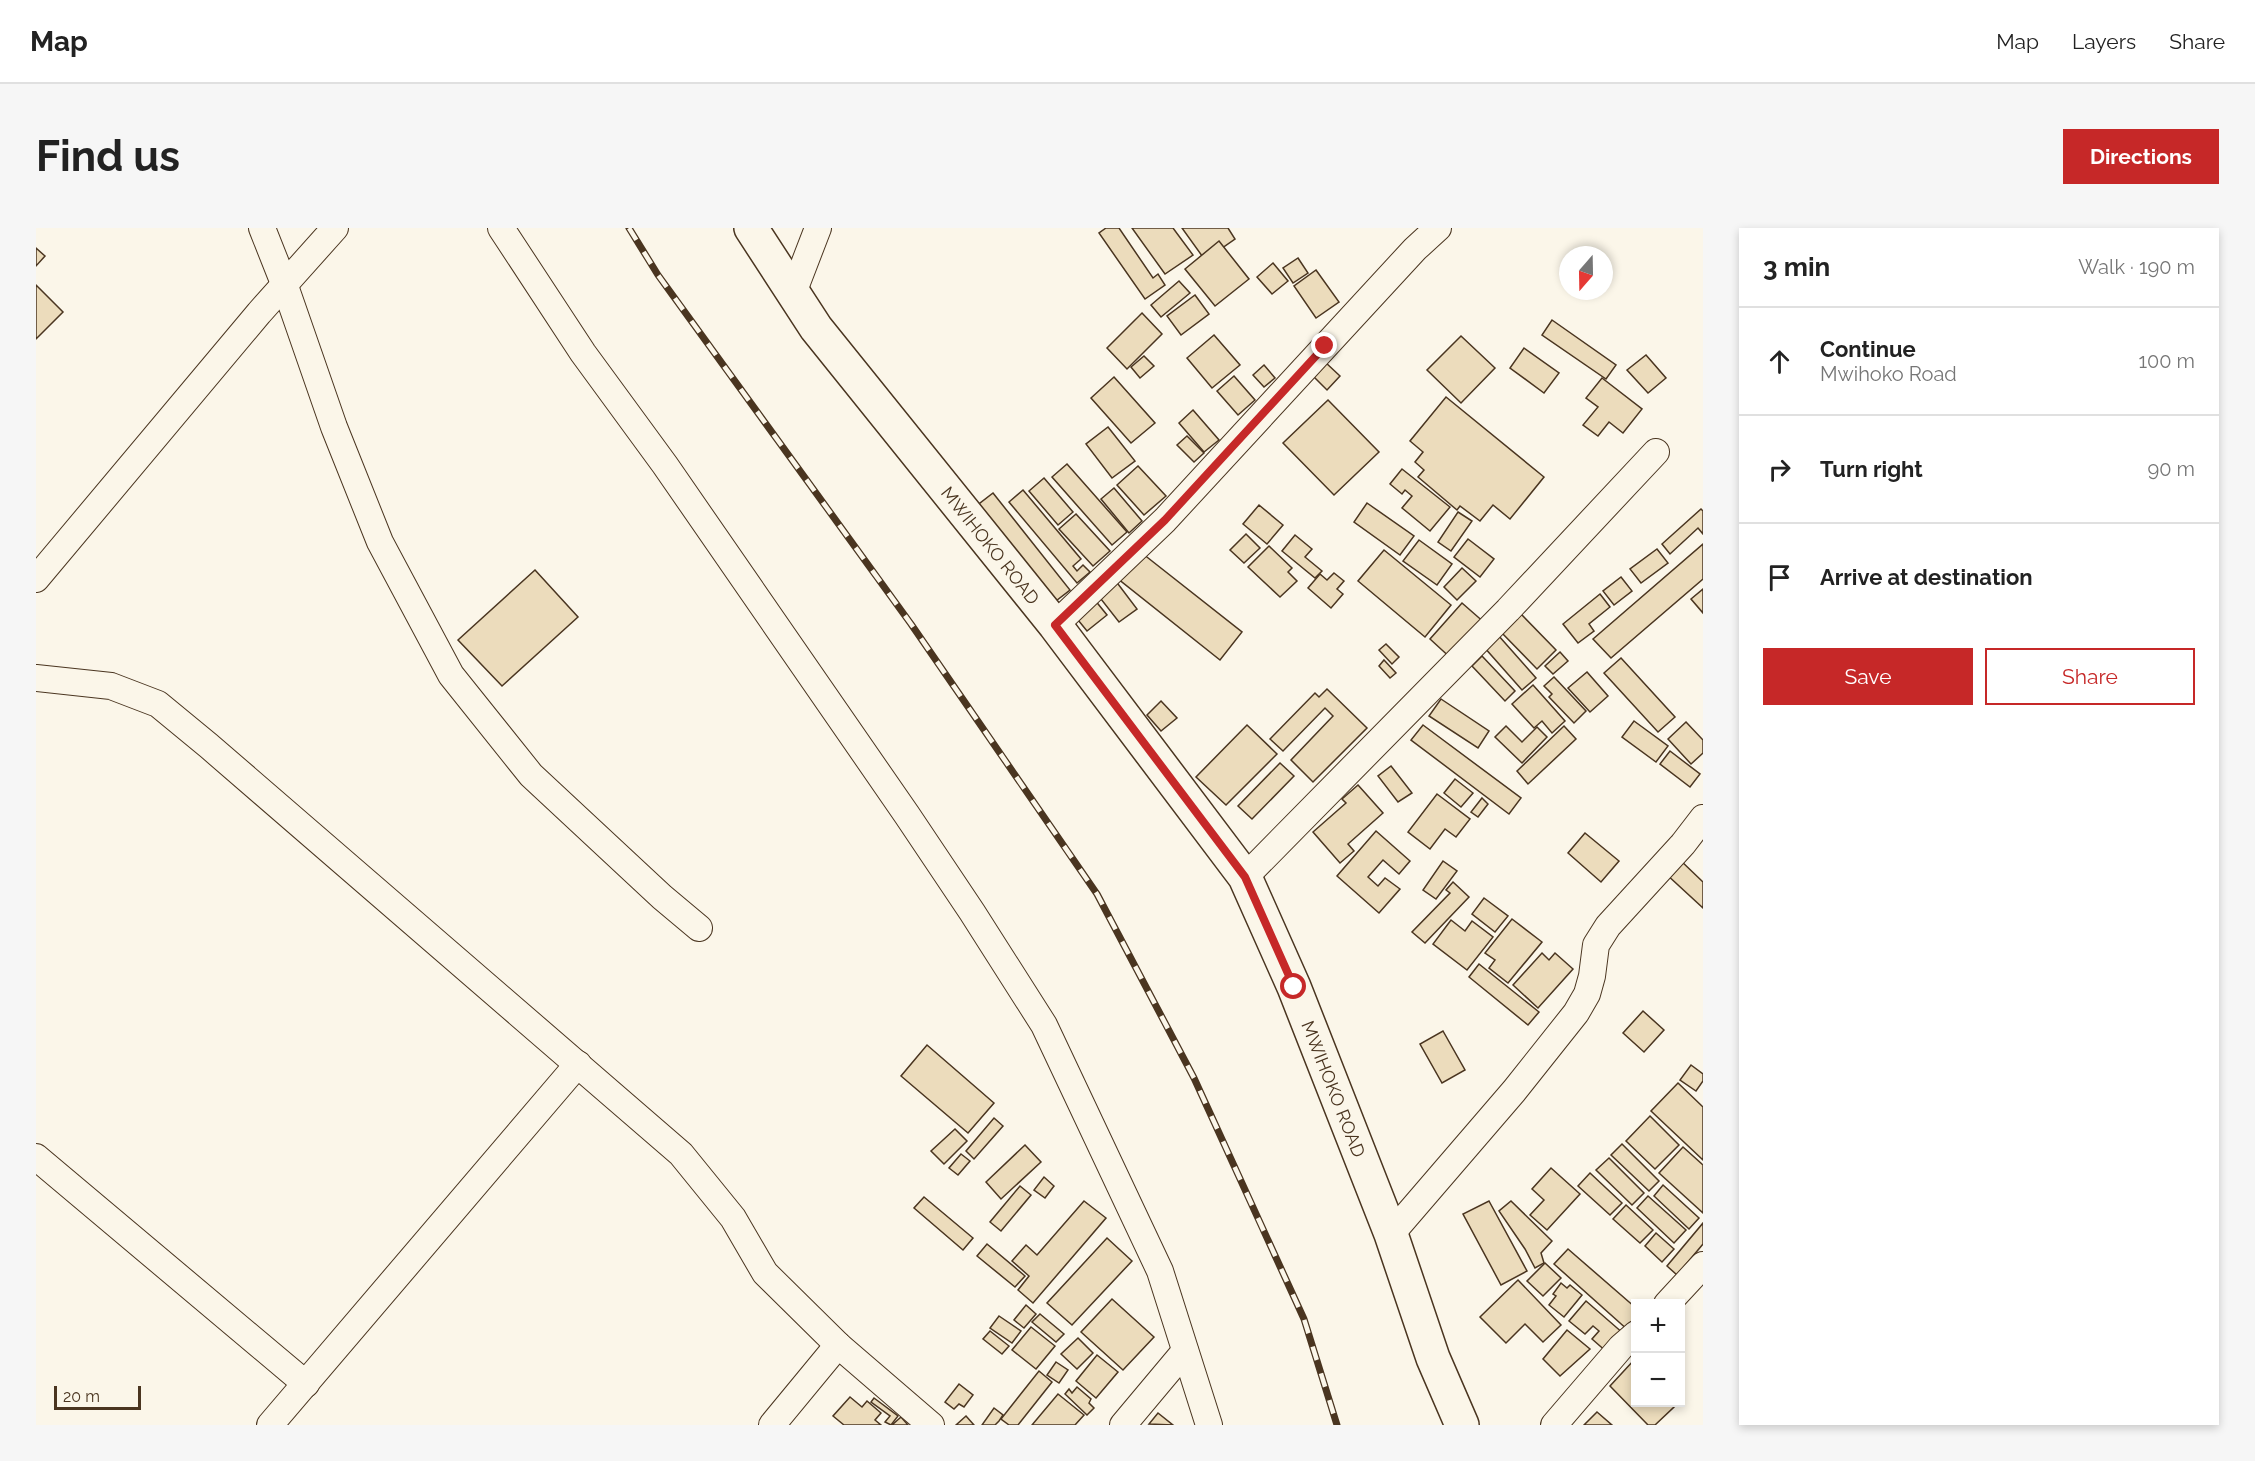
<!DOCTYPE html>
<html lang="en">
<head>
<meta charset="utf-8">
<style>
  :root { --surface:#fff; --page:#f6f6f6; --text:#222; --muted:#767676; --line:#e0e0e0; --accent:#c62828 }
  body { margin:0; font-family:Raleway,sans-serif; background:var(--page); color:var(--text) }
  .controls { position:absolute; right:18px; bottom:18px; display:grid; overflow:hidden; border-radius:0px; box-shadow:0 3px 9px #0003 }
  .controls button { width:54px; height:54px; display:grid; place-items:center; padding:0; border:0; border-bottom:2px solid var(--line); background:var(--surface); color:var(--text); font:30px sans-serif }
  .compass { position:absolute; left:1523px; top:18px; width:54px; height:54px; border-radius:50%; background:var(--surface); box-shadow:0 3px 9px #0003; rotate:200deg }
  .scale { position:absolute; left:18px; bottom:15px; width:87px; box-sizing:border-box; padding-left:6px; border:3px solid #4a3520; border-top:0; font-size:16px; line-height:21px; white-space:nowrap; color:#4a3520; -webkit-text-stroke:4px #fbf6e9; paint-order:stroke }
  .stop { position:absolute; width:18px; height:18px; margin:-14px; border:4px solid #c62828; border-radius:50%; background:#fff }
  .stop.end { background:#c62828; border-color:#fff; box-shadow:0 2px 6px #0008 }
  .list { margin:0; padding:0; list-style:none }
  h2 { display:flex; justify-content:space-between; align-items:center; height:78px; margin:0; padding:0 24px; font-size:26px }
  h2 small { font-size:20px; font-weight:400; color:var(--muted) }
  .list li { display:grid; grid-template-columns:39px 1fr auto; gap:18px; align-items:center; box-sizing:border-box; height:108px; padding:0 24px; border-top:2px solid var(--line) }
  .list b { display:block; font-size:22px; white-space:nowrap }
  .list p { margin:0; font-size:20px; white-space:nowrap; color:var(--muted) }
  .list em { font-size:20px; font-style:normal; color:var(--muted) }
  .actions { display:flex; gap:12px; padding:18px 24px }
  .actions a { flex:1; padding:14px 0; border:2px solid var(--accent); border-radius:0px; text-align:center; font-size:21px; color:var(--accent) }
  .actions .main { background:var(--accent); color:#fff }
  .icon { flex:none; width:33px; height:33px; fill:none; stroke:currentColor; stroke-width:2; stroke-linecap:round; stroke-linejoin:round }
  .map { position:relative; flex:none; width:1667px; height:1197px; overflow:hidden; border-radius:0px }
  header { display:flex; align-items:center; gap:36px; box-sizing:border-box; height:84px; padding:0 30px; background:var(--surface); border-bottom:2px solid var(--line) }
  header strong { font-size:28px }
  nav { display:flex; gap:33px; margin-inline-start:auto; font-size:21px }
  .intro { display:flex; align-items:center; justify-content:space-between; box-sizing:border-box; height:144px; padding:0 36px }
  h1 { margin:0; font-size:42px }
  .button { padding:15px 27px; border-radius:0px; background:var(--accent); color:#fff; font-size:21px; font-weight:700 }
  main { display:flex; gap:36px; padding:0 36px }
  aside { flex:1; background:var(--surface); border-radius:0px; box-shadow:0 3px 9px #0003 }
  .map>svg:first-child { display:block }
  .building { fill:#ecdcbc; stroke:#4a3520; stroke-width:1.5 }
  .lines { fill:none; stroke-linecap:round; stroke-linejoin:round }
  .minor-casing { stroke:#4a3520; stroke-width:28 }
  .tertiary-casing { stroke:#4a3520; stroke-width:36 }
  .minor { stroke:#fbf6e9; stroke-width:26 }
  .tertiary { stroke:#fbf6e9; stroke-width:33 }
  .rail-casing { stroke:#4a3520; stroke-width:7 }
  .rail { stroke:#fbf6e9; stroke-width:4.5; stroke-dasharray:14; stroke-linecap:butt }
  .route { stroke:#c62828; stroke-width:8 }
  .labels { text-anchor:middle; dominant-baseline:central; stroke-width:4.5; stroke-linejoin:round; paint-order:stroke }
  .street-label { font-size:18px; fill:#4a3520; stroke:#fbf6e9 }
</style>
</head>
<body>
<header>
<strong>Map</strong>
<nav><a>Map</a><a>Layers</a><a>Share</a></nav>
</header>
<div class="intro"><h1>Find us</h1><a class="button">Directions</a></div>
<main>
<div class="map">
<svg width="1667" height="1197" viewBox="0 0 1667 1197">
  <rect width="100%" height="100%" fill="#fbf6e9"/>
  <!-- building -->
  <g class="building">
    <path d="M1070 0H1083L1117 50 1122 46 1129 57 1109 71 1063 5Z"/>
    <path d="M1096 0H1137L1157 27 1129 46Z"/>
    <path d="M1146 0H1192L1199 11 1169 32Z"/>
    <path d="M1183 13 1213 51 1179 78 1149 41Z"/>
    <path d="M0 20 9 28 0 38Z"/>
    <path d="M1262 30 1272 45 1257 55 1247 40Z"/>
    <path d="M1237 35 1252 53 1236 66 1221 49Z"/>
    <path d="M1280 42 1303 74 1280 90 1258 58Z"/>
    <path d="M1143 53 1154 65 1125 89 1115 77Z"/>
    <path d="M0 57 27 84 0 111Z"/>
    <path d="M1159 67 1173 86 1145 107 1131 88Z"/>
    <path d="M1106 85 1126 106 1091 141 1071 120Z"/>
    <path d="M1516 92 1580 137 1570 151 1506 107Z"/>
    <path d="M1178 107 1204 137 1176 160 1151 130Z"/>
    <path d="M1425 108 1459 140 1425 175 1391 142Z"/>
    <path d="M1488 120 1523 145 1508 165 1474 140Z"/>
    <path d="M1610 127 1630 150 1612 165 1591 142Z"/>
    <path d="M1108 128 1118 138 1104 150 1095 139Z"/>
    <path d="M1289 134 1304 148 1291 162 1277 148Z"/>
    <path d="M1228 137 1239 150 1228 159 1217 147Z"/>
    <path d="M1198 148 1219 172 1202 187 1181 163Z"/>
    <path d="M1078 149 1119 195 1095 215 1055 170Z"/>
    <path d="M1566 150 1606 181 1587 205 1573 194 1562 208 1547 197 1562 179 1550 170Z"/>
    <path d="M1410 169 1508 249 1474 291 1457 277 1444 293 1424 278 1421 282 1382 249 1388 242 1379 234 1387 224 1374 213Z"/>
    <path d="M1292 172 1343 224 1298 267 1247 215Z"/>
    <path d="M1157 182 1183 212 1168 224 1143 195Z"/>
    <path d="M1072 199 1099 233 1076 250 1050 216Z"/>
    <path d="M1151 208 1168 225 1158 234 1141 217Z"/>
    <path d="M1031 236 1091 304 1076 317 1016 249Z"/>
    <path d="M1102 238 1130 268 1108 287 1081 257Z"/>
    <path d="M1366 241 1414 279 1394 303 1366 280 1376 268 1369 262 1366 266 1354 256Z"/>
    <path d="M1008 250 1037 284 1022 297 993 263Z"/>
    <path d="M1078 260 1106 293 1093 305 1065 271Z"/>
    <path d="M987 262 1045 331 1037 338 1041 343 1047 337 1054 344 1041 355 973 274Z"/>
    <path d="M957 265 1034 362 1016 376 939 279Z"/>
    <path d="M1331 275 1378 308 1364 327 1318 294Z"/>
    <path d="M1223 277 1247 297 1231 316 1207 296Z"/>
    <path d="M1665 281 1667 283V306L1662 300 1634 326 1626 316Z"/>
    <path d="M1422 284 1436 293 1415 323 1402 314Z"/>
    <path d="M1040 286 1074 323 1057 338 1023 301Z"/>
    <path d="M1210 306 1224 320 1208 335 1194 322Z"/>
    <path d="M1259 307 1276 321 1269 329 1286 343 1279 350 1246 323Z"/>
    <path d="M1432 311 1458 331 1444 349 1418 329Z"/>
    <path d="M1383 312 1416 336 1401 357 1367 333Z"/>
    <path d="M1667 316V351L1575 430 1557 411Z"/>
    <path d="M1233 318 1256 340 1252 344 1261 353 1244 369 1212 339Z"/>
    <path d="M1621 321 1632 335 1605 355 1594 341Z"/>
    <path d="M1102 322 1206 404 1184 432 1081 350Z"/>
    <path d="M1348 322 1415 377 1389 409 1322 353Z"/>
    <path d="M1426 340 1440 353 1421 372 1408 359Z"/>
    <path d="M499 342 542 389 466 458 422 412Z"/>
    <path d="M1298 345 1308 353 1301 361 1307 366 1295 380 1272 360 1284 346 1291 352Z"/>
    <path d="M1585 349 1596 363 1578 377 1567 363Z"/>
    <path d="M1079 352 1101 381 1083 394 1061 366Z"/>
    <path d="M1667 361V385L1655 371Z"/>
    <path d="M1564 366 1574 379 1553 396 1558 403 1542 415 1527 396Z"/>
    <path d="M1058 371 1071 387 1051 403 1038 387Z"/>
    <path d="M1426 375 1450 396 1418 433 1394 411Z"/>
    <path d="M1484 385 1520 422 1501 441 1465 404Z"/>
    <path d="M1462 407 1500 450 1486 462 1448 419Z"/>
    <path d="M1350 416 1363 429 1356 436 1343 422Z"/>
    <path d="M1524 424 1532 433 1517 446 1509 438Z"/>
    <path d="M1446 428 1479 463 1469 473 1436 438Z"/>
    <path d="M1585 430 1639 489 1622 504 1568 445Z"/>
    <path d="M1348 432 1360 445 1354 450 1343 438Z"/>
    <path d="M1551 444 1572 468 1554 484 1532 460Z"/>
    <path d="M1518 449 1550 483 1538 495 1513 469 1516 466 1508 458Z"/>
    <path d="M1497 457 1529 493 1516 505 1506 493 1498 500 1476 476Z"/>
    <path d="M1291 461 1331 500 1277 554 1255 532 1297 488 1289 480 1247 523 1234 511 1279 465 1283 469Z"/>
    <path d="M1405 471 1453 503 1442 520 1393 488Z"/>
    <path d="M1125 473 1141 490 1125 503 1111 487Z"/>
    <path d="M1598 493 1632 518 1620 534 1586 509Z"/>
    <path d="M1650 494 1667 512V525L1655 536 1632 511Z"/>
    <path d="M1211 497 1241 526 1190 577 1160 549Z"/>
    <path d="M1387 497 1485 570 1473 586 1375 512Z"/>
    <path d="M1470 498 1486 514 1501 499 1511 509 1486 535 1459 509Z"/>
    <path d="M1528 498 1540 511 1492 556 1481 543Z"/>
    <path d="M1634 523 1664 546 1654 559 1624 536Z"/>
    <path d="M1244 535 1258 548 1216 591 1202 578Z"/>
    <path d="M1355 538 1376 565 1362 574 1342 548Z"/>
    <path d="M1419 551 1437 565 1425 579 1408 565Z"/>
    <path d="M1322 557 1347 585 1312 616 1318 623 1304 635 1277 604 1310 575 1306 571Z"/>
    <path d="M1401 566 1434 591 1420 609 1409 601 1394 621 1372 604Z"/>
    <path d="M1446 570 1452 576 1442 589 1435 584Z"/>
    <path d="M1340 603 1374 633 1363 646 1347 632 1332 649 1342 658 1349 650 1364 661 1343 685 1301 648Z"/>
    <path d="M1549 605 1583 633 1565 654 1532 625Z"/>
    <path d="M1643 631 1667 654V680L1629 645Z"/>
    <path d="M1407 633 1421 643 1400 671 1387 662Z"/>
    <path d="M1417 654 1433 669 1389 715 1376 704 1414 665 1410 662Z"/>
    <path d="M1448 670 1472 688 1459 704 1436 686Z"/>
    <path d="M1476 691 1506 714 1472 755 1453 740 1459 732 1449 725Z"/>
    <path d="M1415 692 1429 703 1436 693 1457 709 1431 742 1397 716Z"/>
    <path d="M1506 725 1513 732 1519 725 1537 741 1502 780 1477 757Z"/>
    <path d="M1443 736 1503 784 1492 797 1433 749Z"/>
    <path d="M1607 783 1628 802 1608 824 1587 805Z"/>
    <path d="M1407 803 1429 842 1406 855 1384 816Z"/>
    <path d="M891 817 958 875 932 905 865 848Z"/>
    <path d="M1655 837 1667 846V853L1660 863 1644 852Z"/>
    <path d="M1642 855 1667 879V932L1615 883Z"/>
    <path d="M1614 888 1643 917 1619 941 1590 913Z"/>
    <path d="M958 890 967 898 938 931 930 923Z"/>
    <path d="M919 901 931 913 908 936 895 923Z"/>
    <path d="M1586 916 1623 953 1613 963 1575 927Z"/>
    <path d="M989 917 1005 934 965 971 950 954Z"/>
    <path d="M1647 919 1667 937V985L1623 945Z"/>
    <path d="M925 926 934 933 922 947 913 940Z"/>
    <path d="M1573 930 1608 965 1596 977 1560 942Z"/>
    <path d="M1515 940 1544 966 1511 1002 1494 987 1508 972 1496 961Z"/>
    <path d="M1554 945 1586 975 1574 987 1542 958Z"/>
    <path d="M1008 949 1018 958 1009 970 998 962Z"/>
    <path d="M1627 957 1663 990 1653 1001 1618 968Z"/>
    <path d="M984 958 995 967 965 1003 954 994Z"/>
    <path d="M1612 968 1650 1002 1638 1015 1601 980Z"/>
    <path d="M888 969 937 1010 927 1022 878 980Z"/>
    <path d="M1048 973 1070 990 997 1075 982 1062 993 1048 976 1033 990 1017 1001 1027Z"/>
    <path d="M1453 973 1491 1043 1465 1057 1427 986Z"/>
    <path d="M1475 973 1516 1013 1505 1025 1508 1035 1499 1040 1489 1021 1463 983Z"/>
    <path d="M1590 977 1617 1002 1604 1015 1577 991Z"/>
    <path d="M1667 995V1016L1641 1047 1631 1038Z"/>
    <path d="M1620 1005 1638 1021 1626 1034 1609 1018Z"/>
    <path d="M1071 1010 1096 1033 1036 1097 1011 1075Z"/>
    <path d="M951 1016 989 1048 979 1059 941 1028Z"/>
    <path d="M1532 1021 1600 1080V1096L1593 1103 1518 1036Z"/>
    <path d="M1509 1035 1525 1050 1507 1068 1491 1053Z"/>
    <path d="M1482 1052 1525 1097 1507 1114 1489 1096 1470 1115 1444 1089Z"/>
    <path d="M1525 1055 1531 1060 1534 1057 1546 1067 1528 1089 1513 1077 1520 1068 1517 1066Z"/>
    <path d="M1076 1071 1118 1109 1087 1142 1045 1104Z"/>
    <path d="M1550 1073 1588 1106 1572 1125 1556 1111 1563 1103 1557 1098 1549 1106 1533 1093Z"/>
    <path d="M990 1077 1000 1086 988 1100 978 1092Z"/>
    <path d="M1004 1086 1028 1106 1020 1114 996 1094Z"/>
    <path d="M963 1088 985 1103 976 1115 954 1100Z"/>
    <path d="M995 1099 1019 1118 1000 1141 976 1122Z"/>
    <path d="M1531 1102 1554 1121 1524 1148 1507 1131Z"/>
    <path d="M954 1103 973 1118 966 1126 947 1111Z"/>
    <path d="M1042 1110 1057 1125 1041 1141 1025 1126Z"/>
    <path d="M1061 1127 1082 1144 1060 1170 1040 1153Z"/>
    <path d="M1598 1132 1600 1174H1635L1638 1179 1619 1197H1612L1574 1158Z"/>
    <path d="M1020 1134 1032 1142 1023 1155 1011 1147Z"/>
    <path d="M1003 1143 1016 1154 982 1197H973L965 1191Z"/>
    <path d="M923 1156 937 1167 928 1179 923 1176 918 1181 909 1174Z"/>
    <path d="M1041 1159 1055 1171 1053 1175 1058 1180 1051 1187 1029 1166 1033 1161 1036 1165Z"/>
    <path d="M1022 1166 1048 1187 1039 1197H996Z"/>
    <path d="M814 1169 826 1179 831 1173 845 1185 839 1192 845 1197H808L797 1188Z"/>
    <path d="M838 1170 862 1188 855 1197 849 1194 854 1188 835 1174Z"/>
    <path d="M958 1180 967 1187 963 1193 959 1197H946Z"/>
    <path d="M1561 1184 1576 1197H1548Z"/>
    <path d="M1122 1185 1137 1197 1113 1196Z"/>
    <path d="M930 1188 938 1197H920Z"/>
    <path d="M865 1189 872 1197H856Z"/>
  </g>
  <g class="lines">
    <defs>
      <g id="minor">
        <path d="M226 0 249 58 298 199 344 314 415 447 495 547 626 669 663 700"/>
        <path d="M465 0 547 125 629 237 871 587 936 684 1008 797 1124 1043 1173 1197"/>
        <path d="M757 65 782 0"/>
        <path d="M0 351 223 85 299 0"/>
        <path d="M1019 397 1129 292 1379 21 1402 0"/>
        <path d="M0 450 75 458 122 476 173 518 645 926 697 990 729 1045 802 1117 895 1197"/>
        <path d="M1209 649 1472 382 1620 224"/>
        <path d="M0 929 270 1156"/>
        <path d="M1355 1006 1478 863 1540 785 1551 766 1556 748 1560 717 1572 698 1647 616 1667 590"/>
        <path d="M1631 1076 1667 1037"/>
        <path d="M234 1197 542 836"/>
        <path d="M736 1197 802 1117"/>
        <path d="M1087 1197 1149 1123"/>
        <path d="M1518 1197 1585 1119 1600 1106"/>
      </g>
      <g id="tertiary">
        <path id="s1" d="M715 0 780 100 1019 397 1209 649 1258 759 1355 1006 1397 1130 1426 1197"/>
      </g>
    </defs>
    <!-- minor casing -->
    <use href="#minor" class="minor-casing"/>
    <!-- tertiary casing -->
    <use href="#tertiary" class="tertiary-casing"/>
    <!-- minor -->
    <use href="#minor" class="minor"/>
    <!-- tertiary -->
    <use href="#tertiary" class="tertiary"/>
    <defs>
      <path id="rail" d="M593 0 622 47 875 396 1061 666 1158 850 1268 1091 1301 1197"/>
    </defs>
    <!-- rail casing -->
    <use href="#rail" class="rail-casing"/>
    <!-- rail -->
    <use href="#rail" class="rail"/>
  </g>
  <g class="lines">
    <!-- route -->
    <path class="route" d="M1258 759 1209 649 1019 397 1129 292 1289 118"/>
  </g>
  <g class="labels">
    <!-- street labels -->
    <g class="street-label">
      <text stroke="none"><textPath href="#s1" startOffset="398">MWIHOKO ROAD</textPath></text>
      <text stroke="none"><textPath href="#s1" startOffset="1046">MWIHOKO ROAD</textPath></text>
    </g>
  </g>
</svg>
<div class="controls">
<button>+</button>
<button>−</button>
</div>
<svg class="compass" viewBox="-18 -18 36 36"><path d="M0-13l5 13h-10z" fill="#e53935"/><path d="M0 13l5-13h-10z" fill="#767676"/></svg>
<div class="scale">20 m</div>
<div class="stop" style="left:1258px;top:759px"></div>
<div class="stop end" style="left:1289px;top:118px"></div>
</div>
<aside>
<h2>3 min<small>Walk · 190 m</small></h2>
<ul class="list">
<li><svg class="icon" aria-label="ahead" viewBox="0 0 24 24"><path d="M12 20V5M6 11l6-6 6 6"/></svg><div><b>Continue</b><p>Mwihoko Road</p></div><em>100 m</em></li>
<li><svg class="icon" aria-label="right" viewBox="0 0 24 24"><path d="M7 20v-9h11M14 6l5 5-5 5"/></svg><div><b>Turn right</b></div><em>90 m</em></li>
<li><svg class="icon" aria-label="arrive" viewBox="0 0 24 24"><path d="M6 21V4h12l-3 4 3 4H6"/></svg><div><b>Arrive at destination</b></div></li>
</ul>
<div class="actions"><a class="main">Save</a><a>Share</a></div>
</aside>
</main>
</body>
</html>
